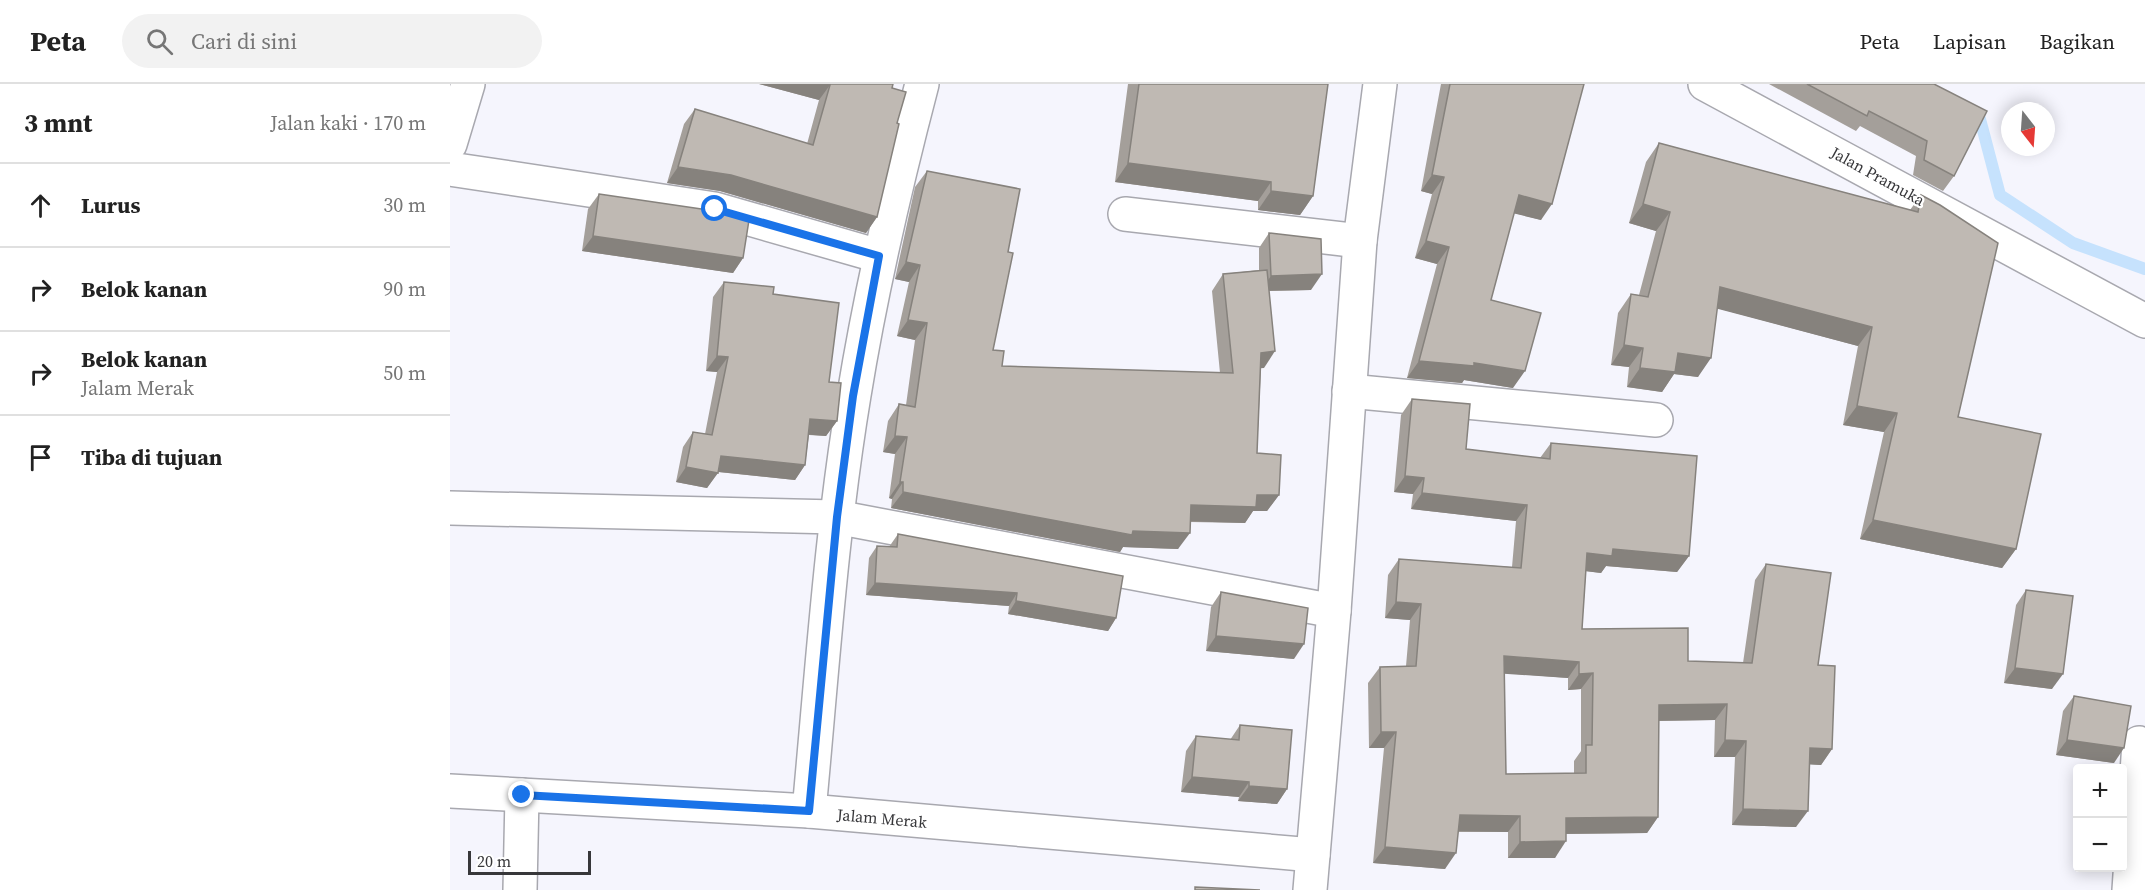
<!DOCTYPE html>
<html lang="id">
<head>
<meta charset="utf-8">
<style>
  :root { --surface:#fff; --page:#f2f2f2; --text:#222; --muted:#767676; --line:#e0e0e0 }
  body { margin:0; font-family:"Source Serif 4",serif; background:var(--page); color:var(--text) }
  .controls { position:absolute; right:18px; bottom:18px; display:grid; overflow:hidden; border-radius:6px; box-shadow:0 3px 15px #0003 }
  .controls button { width:54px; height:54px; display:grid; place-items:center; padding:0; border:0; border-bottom:2px solid var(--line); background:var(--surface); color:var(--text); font:30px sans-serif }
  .compass { position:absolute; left:1551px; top:18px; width:54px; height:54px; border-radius:50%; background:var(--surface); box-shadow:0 3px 15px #0003; rotate:163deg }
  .scale { position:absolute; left:18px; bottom:15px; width:123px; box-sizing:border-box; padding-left:6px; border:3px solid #37373a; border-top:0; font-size:16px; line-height:21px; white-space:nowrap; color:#37373a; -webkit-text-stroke:4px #fff; paint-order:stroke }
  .stop { position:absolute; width:18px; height:18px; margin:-14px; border:4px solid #1a73e8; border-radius:50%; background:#fff }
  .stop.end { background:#1a73e8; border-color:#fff; box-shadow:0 2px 6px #0008 }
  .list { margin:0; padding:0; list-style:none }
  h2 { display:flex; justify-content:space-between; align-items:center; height:78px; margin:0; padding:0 24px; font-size:26px }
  h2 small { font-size:20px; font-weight:400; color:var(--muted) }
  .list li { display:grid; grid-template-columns:39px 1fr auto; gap:18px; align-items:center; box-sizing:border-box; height:84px; padding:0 24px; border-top:2px solid var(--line) }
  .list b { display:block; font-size:22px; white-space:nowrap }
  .list p { margin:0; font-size:20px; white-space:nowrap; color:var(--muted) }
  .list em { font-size:20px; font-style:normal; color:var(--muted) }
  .icon { flex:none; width:33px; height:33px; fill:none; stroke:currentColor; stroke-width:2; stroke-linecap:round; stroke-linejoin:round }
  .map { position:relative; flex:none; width:1695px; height:806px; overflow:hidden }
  header { display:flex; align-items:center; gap:36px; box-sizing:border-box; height:84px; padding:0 30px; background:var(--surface); border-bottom:2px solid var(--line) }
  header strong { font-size:28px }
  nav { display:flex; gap:33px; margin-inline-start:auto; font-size:21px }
  .search { width:420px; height:54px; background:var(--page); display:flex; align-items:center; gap:15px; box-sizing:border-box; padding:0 21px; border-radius:33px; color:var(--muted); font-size:22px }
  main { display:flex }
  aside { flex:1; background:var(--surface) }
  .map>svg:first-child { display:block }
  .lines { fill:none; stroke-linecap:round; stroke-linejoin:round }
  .stream { stroke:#c6e2fd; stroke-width:12 }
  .minor-casing { stroke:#a8a8af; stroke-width:36 }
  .secondary-casing { stroke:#a8a8af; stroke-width:36 }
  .minor { stroke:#fff; stroke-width:33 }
  .secondary { stroke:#fff; stroke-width:33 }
  .wall { fill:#a49f9a; fill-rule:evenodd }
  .shaded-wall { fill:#86827d }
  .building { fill:#bfb9b3; stroke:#86827d; stroke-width:1.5; fill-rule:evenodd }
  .route { stroke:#1a73e8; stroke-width:8 }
  .labels { text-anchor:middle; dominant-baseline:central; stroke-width:4.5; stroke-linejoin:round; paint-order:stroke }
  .street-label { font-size:16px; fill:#37373a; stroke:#fff }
</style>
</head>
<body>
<header>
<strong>Peta</strong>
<div class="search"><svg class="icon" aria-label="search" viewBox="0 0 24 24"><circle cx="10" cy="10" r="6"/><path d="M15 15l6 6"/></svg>Cari di sini</div>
<nav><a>Peta</a><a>Lapisan</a><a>Bagikan</a></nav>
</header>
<main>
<aside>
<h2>3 mnt<small>Jalan kaki · 170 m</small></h2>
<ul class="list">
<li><svg class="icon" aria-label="ahead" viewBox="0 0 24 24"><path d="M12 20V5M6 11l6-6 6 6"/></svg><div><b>Lurus</b></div><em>30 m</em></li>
<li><svg class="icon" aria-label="right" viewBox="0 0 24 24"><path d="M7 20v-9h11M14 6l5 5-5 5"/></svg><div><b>Belok kanan</b></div><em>90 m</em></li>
<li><svg class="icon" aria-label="right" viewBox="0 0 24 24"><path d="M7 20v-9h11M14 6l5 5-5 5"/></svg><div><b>Belok kanan</b><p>Jalam Merak</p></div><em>50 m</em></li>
<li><svg class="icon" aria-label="arrive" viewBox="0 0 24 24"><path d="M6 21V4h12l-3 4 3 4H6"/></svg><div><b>Tiba di tujuan</b></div></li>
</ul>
</aside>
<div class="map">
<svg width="1695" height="806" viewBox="0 0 1695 806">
  <rect width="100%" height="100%" fill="#f5f5fd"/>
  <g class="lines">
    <!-- stream -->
    <path class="stream" d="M1520 29 1530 35 1550 111 1623 159 1695 185"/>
    <defs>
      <g id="minor">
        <path d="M0 60 18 0"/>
        <path d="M0 85 265 125 429 172"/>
        <path d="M675 130 910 157"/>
        <path d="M899 307 1206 336"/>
        <path d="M0 424 386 433 884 527"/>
        <path d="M0 707 359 727 863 771"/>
        <path d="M359 727C372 589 381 449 404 311 421 206 445 103 472 0"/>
        <path d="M70 806 72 711"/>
        <path d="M1679 806 1689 659"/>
      </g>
      <g id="secondary">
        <path d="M1255 0 1695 237"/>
        <path d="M860 806 884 527 910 157 930 0"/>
      </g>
    </defs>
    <!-- minor casing -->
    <use href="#minor" class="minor-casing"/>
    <!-- secondary casing -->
    <use href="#secondary" class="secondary-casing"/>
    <!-- minor -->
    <use href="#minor" class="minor"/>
    <!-- secondary -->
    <use href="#secondary" class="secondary"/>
  </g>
  <!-- wall -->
  <g class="wall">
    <path d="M309 0H443L442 4 447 39 427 133 416 149 270 107 217 99 234 40 245 25 357 60 369 16Z"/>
    <path d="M678 0H878L863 112 850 131 808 126V117L665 98Z"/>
    <path d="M991 0H1134L1091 136 1064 129 1041 216 1063 304 1014 296 1012 299 957 294 987 180 965 174 982 110 971 107Z"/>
    <path d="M1319 0H1484L1504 92 1493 107 1463 91 1466 72 1410 42 1406 47Z"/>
    <path d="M1209 59 1460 126 1471 111 1508 333 1566 465 1552 484 1410 455 1434 348 1393 341 1408 262 1267 224 1248 293 1224 290 1212 308 1177 303 1179 283 1161 281 1168 229 1181 210 1189 211 1206 147 1179 139 1196 78Z"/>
    <path d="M477 87 558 168 543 266 552 282 770 289 762 207 773 190 809 186V164L819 149 861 206 819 207 814 284H811L807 369 829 411 817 427H803L795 439 740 438 728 465 673 463 670 468 441 424 442 415 439 414 445 370 433 368 438 337 449 320 456 321 465 256 447 252 459 198 445 195 465 103Z"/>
    <path d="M149 110 293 174 283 189 132 167 138 125Z"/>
    <path d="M274 198 323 210 379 298 387 337 376 352 359 351 355 381 345 396 268 388 257 404 226 398 233 363 243 348 255 350 267 288 256 287 263 213Z"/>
    <path d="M962 315 1016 365 1090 374 1101 359 1239 472 1227 488 1156 482 1151 489 1136 487 1132 545 1238 577 1293 579 1305 496 1316 480 1368 581 1382 665 1371 681 1360 680 1346 743 1282 741 1285 673H1264L1265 636 1209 637 1208 733 1197 749 1116 750 1105 774H1058V748H1008L995 785 923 779 934 664H919L918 599 930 583 956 582 960 536 935 534 938 491 949 475 1062 483 1066 437 961 425 963 410 944 408 951 331ZM1054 589 1118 594V606L1131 605V667L1124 677V689L1056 690Z"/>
    <path d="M448 450 666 534 658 547 558 530 559 522 416 511 419 474 427 462 439 463Z"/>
    <path d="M1576 506 1602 605 1554 599 1566 521Z"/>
    <path d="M771 508 844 575 756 567 761 523Z"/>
    <path d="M1624 612 1664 679 1606 671 1613 627Z"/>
    <path d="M790 641 837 705 827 720 788 717 789 713 731 708 736 667 746 652 780 656Z"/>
  </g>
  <!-- shaded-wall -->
  <g class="shaded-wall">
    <path d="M309 0H378L380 1 369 16Z"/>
    <path d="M678 79 821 98 808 117 665 98Z"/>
    <path d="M228 83 281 91 427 133 416 149 270 107 217 99Z"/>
    <path d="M982 91 994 93 982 110 971 107Z"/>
    <path d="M821 107 863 112 850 131 808 126Z"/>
    <path d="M1069 111 1102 120 1091 136 1058 128Z"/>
    <path d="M1193 120 1220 128 1206 147 1179 139Z"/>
    <path d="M143 152 293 174 283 189 132 167Z"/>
    <path d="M976 157 999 163 987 180 965 174Z"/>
    <path d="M456 178 470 181 459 198 445 195Z"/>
    <path d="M872 190 861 206 810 207 821 192Z"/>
    <path d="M1270 203 1422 243 1408 262 1257 222Z"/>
    <path d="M458 236 477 239 465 256 447 252Z"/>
    <path d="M1174 261 1193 264 1179 283 1161 281Z"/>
    <path d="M825 267 814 284 800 285 811 269Z"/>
    <path d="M1228 269 1261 274 1248 293 1224 290 1212 308 1177 303 1190 284Z"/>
    <path d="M267 272 278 273 267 288 256 287Z"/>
    <path d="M969 277 1024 279 1075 287 1063 304 1014 296 1012 299 957 294Z"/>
    <path d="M1407 322 1447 329 1434 348 1393 341Z"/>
    <path d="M360 335 387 337 376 352 350 350Z"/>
    <path d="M445 352 457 353 445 370 433 368Z"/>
    <path d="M271 372 355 381 345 396 260 387Z"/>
    <path d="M236 383 268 389 257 404 226 398Z"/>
    <path d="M955 392 974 394 963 410 944 408Z"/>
    <path d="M450 398H453L442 415 439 414Z"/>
    <path d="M453 408 683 447 740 449 728 465 673 463 670 468 441 424Z"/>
    <path d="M972 409 1077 421 1066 437 961 425Z"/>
    <path d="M807 411H829L817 427H803L795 439 729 437 741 421Z"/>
    <path d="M1423 436 1566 465 1552 484 1410 455Z"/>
    <path d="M1163 465 1239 472 1227 488 1156 482 1151 489 1126 486 1137 469Z"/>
    <path d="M425 499 567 509 559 522 416 511Z"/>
    <path d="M566 517 666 534 658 547 558 530Z"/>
    <path d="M946 518 971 520 960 536 935 534Z"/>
    <path d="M766 552 854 560 844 575 756 567Z"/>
    <path d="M1054 572 1129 578 1118 594 1043 589Z"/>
    <path d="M1565 584 1613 590 1602 605 1554 599Z"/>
    <path d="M1143 589 1131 605 1118 606 1129 590Z"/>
    <path d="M1277 620 1265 636 1197 637 1209 621Z"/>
    <path d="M931 648H946L934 664H919Z"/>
    <path d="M1275 656 1296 657 1285 673H1264Z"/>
    <path d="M1617 656 1674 664 1664 679 1606 671Z"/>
    <path d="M1360 664 1382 665 1371 681 1349 680Z"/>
    <path d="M742 693 799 698 789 713 731 708Z"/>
    <path d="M799 702 837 705 827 720 788 717Z"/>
    <path d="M1293 725 1358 727 1346 743 1282 741Z"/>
    <path d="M1010 731 1070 732 1058 748 998 747Z"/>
    <path d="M1208 733 1197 749 1105 750 1116 734Z"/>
    <path d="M1116 757 1105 774H1058L1070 758Z"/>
    <path d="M935 763 1006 769 995 785 923 779Z"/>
  </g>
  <!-- building -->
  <g class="building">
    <path d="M378 0H443L442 4 456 8 447 39 449 40 427 133 281 91 228 83 245 25 363 61 380 1Z"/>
    <path d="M689 0H878L863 112 821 107V98L678 79Z"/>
    <path d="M1000 0H1134L1102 120 1069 111 1041 216 1091 229 1075 287 1024 279V282L969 277 999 163 976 157 994 93 982 91Z"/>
    <path d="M1357 0H1484L1537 27 1504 92 1474 76 1477 57 1419 27 1417 32Z"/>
    <path d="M1209 59 1468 128 1471 111 1490 121 1548 159 1508 333 1591 350 1566 465 1423 436 1447 329 1407 322 1422 243 1270 203 1261 274 1228 269 1225 288 1190 284 1193 264 1174 261 1181 210 1198 213 1220 128 1193 120Z"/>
    <path d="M477 87 570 105 558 168 563 169 543 266 554 267 552 282 783 289 773 190 817 186 825 267 811 269 807 369 831 371 829 411H807L806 423 741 421 740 449 683 447 682 451 453 408V398H450L457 353 445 352 449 320 465 323 477 239 458 236 470 181 456 178Z"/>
    <path d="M149 110 272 128 299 136 293 174 143 152Z"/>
    <path d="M819 149 871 155 872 190 821 192Z"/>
    <path d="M274 198 324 203 323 210 389 219 379 298 391 299 387 337 360 335 355 381 271 372 268 389 236 383 243 348 262 351 278 273 267 272Z"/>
    <path d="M962 315 1020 320 1016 365 1100 375 1101 359 1247 372 1239 472 1163 465 1162 472 1137 469 1132 545 1238 544V577L1302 579 1316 480 1381 489 1368 581 1385 582 1382 665 1360 664 1358 727 1293 725 1296 657 1275 656 1277 620 1209 621 1208 733 1116 734V757L1070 758V732L1010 731 1006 769 935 763 946 648H931L930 583 966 582 971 520 946 518 949 475 1071 484 1077 421 972 409 974 394 955 392ZM1054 572 1129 578V590L1143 589 1142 661H1136V689L1056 690Z"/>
    <path d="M448 450 673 492 666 534 566 517 567 509 425 499 427 462 447 463Z"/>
    <path d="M1576 506 1623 512 1613 590 1565 584Z"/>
    <path d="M771 508 858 524 854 560 766 552Z"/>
    <path d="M1624 612 1681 622 1674 664 1617 656Z"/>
    <path d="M790 641 842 646 837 705 799 702V698L742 693 746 652 789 656Z"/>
    <path d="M745 803 810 806H745Z"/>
  </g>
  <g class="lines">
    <!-- route -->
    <path class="route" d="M72 711 359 727 387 433 403 312 429 172 265 125"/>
  </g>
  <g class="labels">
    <!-- street labels -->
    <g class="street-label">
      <text transform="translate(1428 92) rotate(29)">Jalan Pramuka</text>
      <text transform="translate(432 734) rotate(5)">Jalam Merak</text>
    </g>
  </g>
</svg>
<div class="controls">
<button>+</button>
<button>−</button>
</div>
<svg class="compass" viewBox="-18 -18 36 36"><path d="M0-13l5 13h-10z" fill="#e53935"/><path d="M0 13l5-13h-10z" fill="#767676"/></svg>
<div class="scale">20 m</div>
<div class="stop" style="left:265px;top:125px"></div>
<div class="stop end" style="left:72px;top:711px"></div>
</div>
</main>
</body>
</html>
